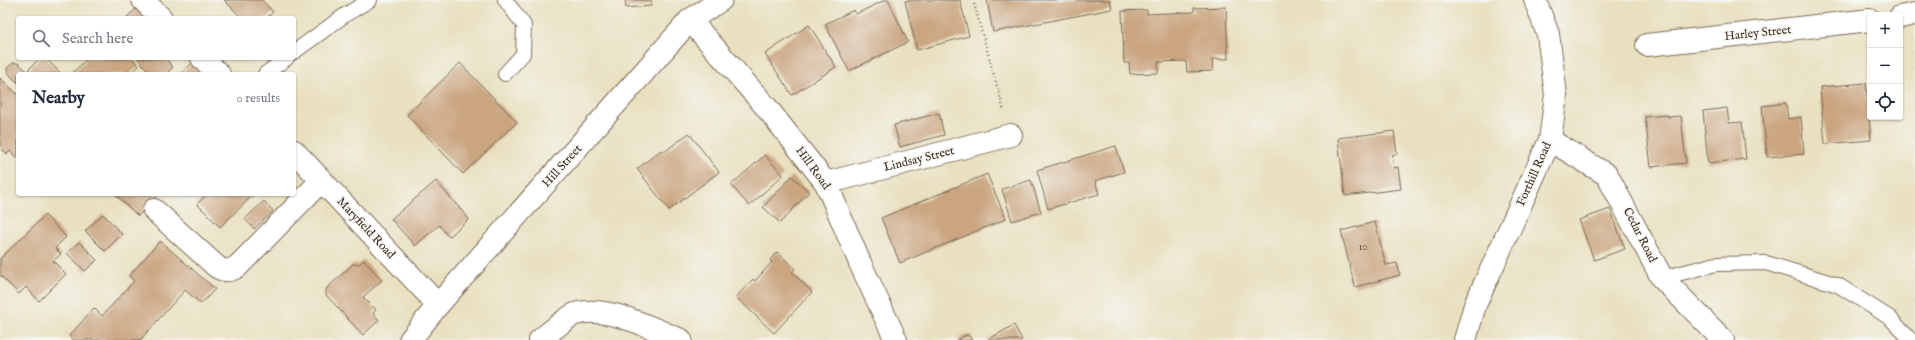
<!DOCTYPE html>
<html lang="en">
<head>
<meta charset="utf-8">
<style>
  :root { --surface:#fff; --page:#f2f2f3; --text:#1f2937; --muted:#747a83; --line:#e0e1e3 }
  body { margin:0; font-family:"IM FELL English",serif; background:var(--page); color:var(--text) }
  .controls { position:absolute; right:12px; top:12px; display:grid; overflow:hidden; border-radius:4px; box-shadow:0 1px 3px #0004 }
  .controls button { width:36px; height:36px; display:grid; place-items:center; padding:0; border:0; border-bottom:1px solid var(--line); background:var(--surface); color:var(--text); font:20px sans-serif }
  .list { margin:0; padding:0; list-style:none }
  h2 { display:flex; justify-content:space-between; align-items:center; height:52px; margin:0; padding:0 16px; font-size:17px }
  h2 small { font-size:13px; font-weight:400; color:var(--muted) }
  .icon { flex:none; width:22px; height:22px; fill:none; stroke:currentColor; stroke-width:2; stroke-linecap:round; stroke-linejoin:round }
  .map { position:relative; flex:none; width:1915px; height:340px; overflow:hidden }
  .search { position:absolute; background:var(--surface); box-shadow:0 1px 3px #0004; left:16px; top:16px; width:280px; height:44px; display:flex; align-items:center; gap:10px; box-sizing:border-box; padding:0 14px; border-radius:4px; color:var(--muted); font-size:15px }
  .panel { position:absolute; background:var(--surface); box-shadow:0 1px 3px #0004; left:16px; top:72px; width:280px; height:124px; border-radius:4px }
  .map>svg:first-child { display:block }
  .building { fill:#caa580 }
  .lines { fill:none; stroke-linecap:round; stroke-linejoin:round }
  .service-casing { stroke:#786a56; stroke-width:16 }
  .minor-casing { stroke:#786a56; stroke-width:24 }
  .tertiary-casing { stroke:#786a56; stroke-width:24 }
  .path { stroke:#786a56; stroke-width:2.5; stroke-dasharray:1 3; stroke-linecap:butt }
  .service { stroke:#fff; stroke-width:14 }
  .minor { stroke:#fff; stroke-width:22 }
  .tertiary { stroke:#fff; stroke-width:22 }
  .labels { text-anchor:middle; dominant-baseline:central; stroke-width:3.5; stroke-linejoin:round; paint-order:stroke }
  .number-label { font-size:10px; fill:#5f4936 }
  .street-label { font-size:12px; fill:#3b2a1e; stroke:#f6f6f2 }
</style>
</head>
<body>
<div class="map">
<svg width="1915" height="340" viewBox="0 0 1915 340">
  <rect width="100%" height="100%" fill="#f6f6f2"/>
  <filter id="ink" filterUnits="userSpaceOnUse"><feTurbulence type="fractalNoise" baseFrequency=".025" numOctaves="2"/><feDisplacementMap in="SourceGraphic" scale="8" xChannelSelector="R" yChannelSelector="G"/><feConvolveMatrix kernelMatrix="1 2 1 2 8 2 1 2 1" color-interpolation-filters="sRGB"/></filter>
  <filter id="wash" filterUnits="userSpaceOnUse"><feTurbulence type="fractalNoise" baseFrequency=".012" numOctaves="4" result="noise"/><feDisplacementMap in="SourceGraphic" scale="16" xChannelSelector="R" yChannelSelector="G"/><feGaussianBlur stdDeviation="0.9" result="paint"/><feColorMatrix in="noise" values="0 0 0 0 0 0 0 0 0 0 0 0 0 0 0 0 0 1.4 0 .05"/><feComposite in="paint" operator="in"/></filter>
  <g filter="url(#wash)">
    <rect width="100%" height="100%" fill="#e9e0bf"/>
    <g id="blocks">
      <!-- building -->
      <g class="building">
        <path d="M224 0H262L273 12 267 18H242Z"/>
        <path d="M625 0H651V6L626 8Z"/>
        <path d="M885 0H888L908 42 849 71 825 24 854 10 856 14Z"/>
        <path d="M911 0H960L969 36 917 50 905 1Z"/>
        <path d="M987 0H1110L1112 9 993 32Z"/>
        <path d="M138 7 148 18H126Z"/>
        <path d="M1226 7 1228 59H1212L1213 71 1187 72 1186 61 1158 62V73L1130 74 1129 63H1124L1122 11 1147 10V14L1194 12V8Z"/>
        <path d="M809 25 836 67 792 95 765 54Z"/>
        <path d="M40 58H46L61 74H18V83L8 73 7 68 13 63H18L27 71Z"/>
        <path d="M84 58H132L139 66 130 74H71L86 60Z"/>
        <path d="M137 58H165L173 67 166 74H151Z"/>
        <path d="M192 63 202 74H181Z"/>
        <path d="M460 63 517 122 463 174 407 115Z"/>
        <path d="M0 78 18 95V158L10 151 7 154 0 147Z"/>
        <path d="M1866 83 1871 140 1825 144 1820 87Z"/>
        <path d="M1786 103 1788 119 1801 117 1804 154 1767 157 1762 106Z"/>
        <path d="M1727 108 1729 123 1742 122 1746 159 1708 163 1703 111Z"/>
        <path d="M939 113 944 135 900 147 894 125Z"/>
        <path d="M1668 115V117L1681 116 1686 163 1651 167 1645 117Z"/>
        <path d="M1394 131 1397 154 1392 155 1394 168 1398 167 1401 189 1345 196 1338 138Z"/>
        <path d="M689 133 719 172 669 210 637 169 661 150 663 153Z"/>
        <path d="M1116 146 1124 172 1095 181 1099 194 1048 209 1037 170Z"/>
        <path d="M765 155 783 175 749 206 731 185Z"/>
        <path d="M987 174 1006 219 900 263 881 218Z"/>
        <path d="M792 176 809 192 780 223 763 207Z"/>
        <path d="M1031 180 1041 212 1012 221 1002 189Z"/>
        <path d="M436 181 469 219 449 237 439 225 415 246 391 219Z"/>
        <path d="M115 194H159L138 216Z"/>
        <path d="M207 194H254L220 227 197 204Z"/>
        <path d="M264 201 273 211 254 229 245 219Z"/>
        <path d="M1610 209 1625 249 1594 260 1579 220Z"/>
        <path d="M103 214 122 234 105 251 85 231Z"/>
        <path d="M45 215 66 237 55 248 61 254 53 261 66 274 39 301 26 287 19 294 0 275V259Z"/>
        <path d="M1375 222 1386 265 1397 263 1400 275 1355 287 1341 231Z"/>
        <path d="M160 241 215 289 201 304 185 290 140 340H73L69 336 94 308 102 316 134 281 129 276Z"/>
        <path d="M79 242 97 260 85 271 67 253Z"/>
        <path d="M777 252 795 269 792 272 812 292 774 333 736 297 753 279 755 281 772 262 770 260Z"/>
        <path d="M364 260 382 280 363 297 376 310 373 313 379 320 363 335 326 295V289L353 264H359Z"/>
        <path d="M1014 325 1022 340H987Z"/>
        <path d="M968 334 972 340H957Z"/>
      </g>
    </g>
  </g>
  <g filter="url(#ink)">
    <use href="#blocks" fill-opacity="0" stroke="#786a56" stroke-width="1"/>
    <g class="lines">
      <defs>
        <g id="service">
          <path d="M505 0 524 25 523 54 505 74"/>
          <path d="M294 52 345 15 370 0"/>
          <path d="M265 74 287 58"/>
          <path d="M1662 278 1716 264 1766 263 1838 285 1890 318 1911 340"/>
        </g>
        <g id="minor">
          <path d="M143 0 161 18"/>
          <path d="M1900 17 1915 14"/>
          <path d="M690 20 767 108 826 183 860 263 896 340"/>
          <path d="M1647 45 1870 20"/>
          <path d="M202 58 219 74"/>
          <path d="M1550 140 1607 175 1662 278 1723 340"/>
          <path d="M294 151 438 305"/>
          <path d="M826 183 1011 135"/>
          <path d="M154 210 217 267C225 272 231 271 238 266L322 180"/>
          <path d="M410 340 438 305 690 20 721 0"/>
          <path d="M540 340C548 334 567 317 575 314 605 304 653 329 681 340"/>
        </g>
        <path id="tertiary" d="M1465 340 1475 305 1550 140 1556 95 1548 34 1535 0"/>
      </defs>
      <!-- service casing -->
      <use href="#service" class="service-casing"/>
      <!-- minor casing -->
      <use href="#minor" class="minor-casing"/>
      <!-- tertiary casing -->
      <use href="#tertiary" class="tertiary-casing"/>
      <!-- path -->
      <path class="path" d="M973 0 1004 111"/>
      <!-- service -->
      <use href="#service" class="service"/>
      <!-- minor -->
      <use href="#minor" class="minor"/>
      <!-- tertiary -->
      <use href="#tertiary" class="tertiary"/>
    </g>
  </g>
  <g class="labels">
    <!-- number labels -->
    <g class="number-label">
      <text x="1363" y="247">10</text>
    </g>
    <!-- street labels -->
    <g class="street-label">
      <text transform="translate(1758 33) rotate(-6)">Harley Street</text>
      <text transform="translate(919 159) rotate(-14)">Lindsay Street</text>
      <text transform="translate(562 166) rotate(-48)">Hill Street</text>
      <text transform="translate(813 168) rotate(54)">Hill Road</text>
      <text transform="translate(1534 174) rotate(-66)">Forthill Road</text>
      <text transform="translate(366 228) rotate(47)">Maryfield Road</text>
      <text transform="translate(1640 235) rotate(63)">Cedar Road</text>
    </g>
  </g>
</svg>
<div class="controls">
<button>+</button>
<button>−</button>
<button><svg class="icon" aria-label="locate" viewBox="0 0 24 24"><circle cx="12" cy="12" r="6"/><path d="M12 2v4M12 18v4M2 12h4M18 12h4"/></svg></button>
</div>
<div class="search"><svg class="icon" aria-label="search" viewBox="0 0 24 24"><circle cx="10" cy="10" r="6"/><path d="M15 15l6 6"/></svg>Search here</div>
<section class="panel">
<h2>Nearby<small>0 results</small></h2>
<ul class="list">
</ul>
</section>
</div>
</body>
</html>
